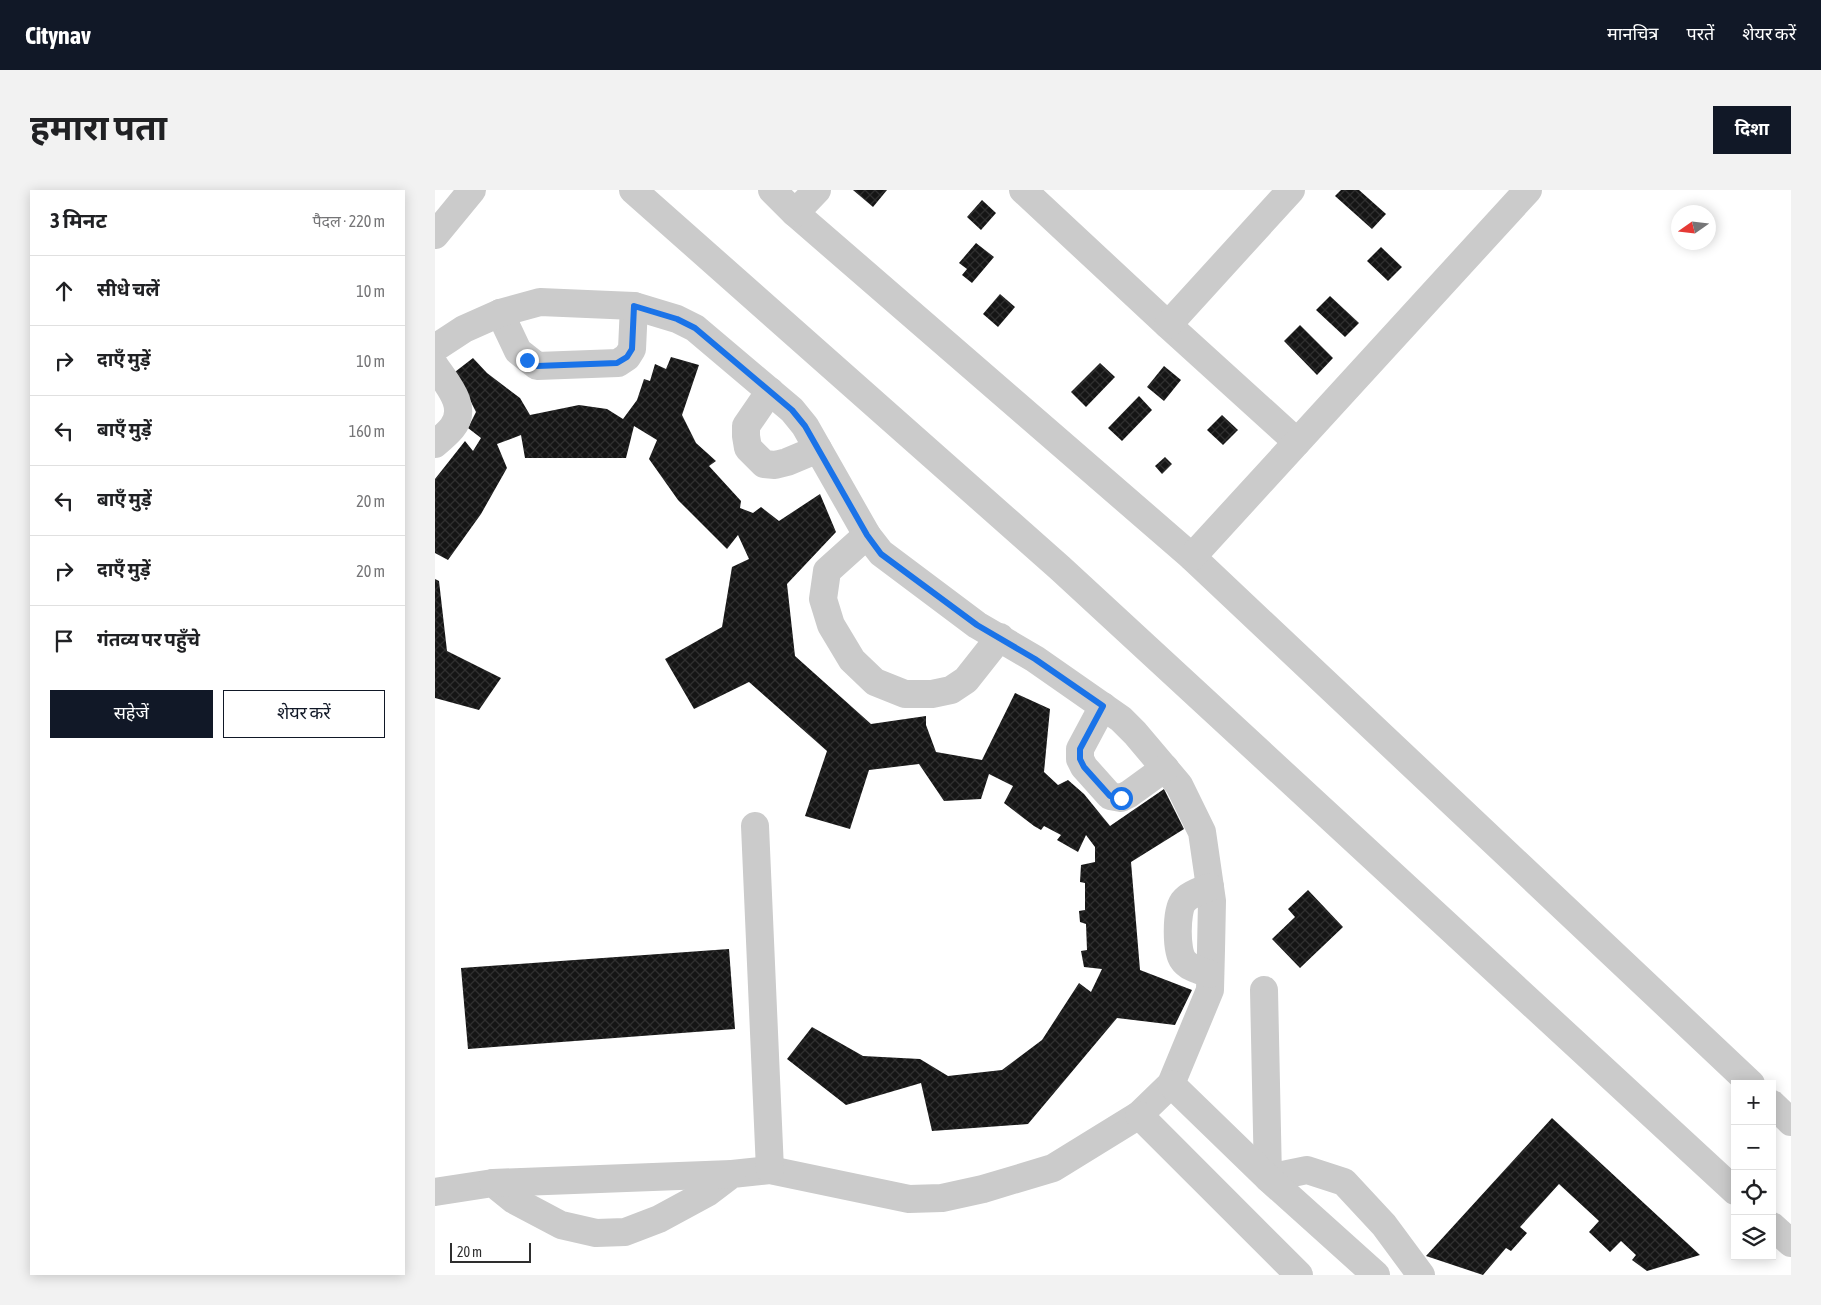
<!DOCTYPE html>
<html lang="hi">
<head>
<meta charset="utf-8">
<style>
  :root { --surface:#fff; --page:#f2f2f2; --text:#202124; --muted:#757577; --line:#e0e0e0; --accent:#111827 }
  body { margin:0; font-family:"Asap Condensed","Noto Sans Devanagari",sans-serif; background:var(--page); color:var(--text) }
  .controls { position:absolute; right:15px; bottom:15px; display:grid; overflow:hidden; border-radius:0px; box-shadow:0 2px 12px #0003 }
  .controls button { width:45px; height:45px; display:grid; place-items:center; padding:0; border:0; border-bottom:1px solid var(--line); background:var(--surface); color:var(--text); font:25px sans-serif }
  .compass { position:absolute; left:1236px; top:15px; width:45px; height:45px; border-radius:50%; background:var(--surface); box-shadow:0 2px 12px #0003; rotate:256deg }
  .scale { position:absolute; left:15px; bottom:12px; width:81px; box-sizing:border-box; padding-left:5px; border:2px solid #2e2e2e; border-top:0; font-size:14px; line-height:18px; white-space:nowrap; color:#2e2e2e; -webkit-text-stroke:4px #fff; paint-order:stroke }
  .stop { position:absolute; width:15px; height:15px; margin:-11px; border:4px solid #1a73e8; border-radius:50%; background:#fff }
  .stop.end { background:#1a73e8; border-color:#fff; box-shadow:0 1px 5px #0008 }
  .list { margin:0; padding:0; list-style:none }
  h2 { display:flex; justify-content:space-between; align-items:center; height:65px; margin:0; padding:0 20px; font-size:21px }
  h2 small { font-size:16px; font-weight:400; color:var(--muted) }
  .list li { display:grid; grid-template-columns:32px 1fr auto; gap:15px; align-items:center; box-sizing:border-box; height:70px; padding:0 20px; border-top:1px solid var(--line) }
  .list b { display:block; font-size:19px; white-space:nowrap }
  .list em { font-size:16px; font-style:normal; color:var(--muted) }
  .actions { display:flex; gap:10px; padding:15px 20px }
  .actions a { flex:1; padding:11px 0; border:1px solid var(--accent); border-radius:0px; text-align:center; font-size:18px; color:var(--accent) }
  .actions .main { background:var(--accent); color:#fff }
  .icon { flex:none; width:28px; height:28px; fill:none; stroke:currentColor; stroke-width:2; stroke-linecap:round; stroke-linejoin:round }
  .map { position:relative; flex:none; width:1356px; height:1085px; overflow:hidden; border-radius:0px }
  header { display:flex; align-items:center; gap:30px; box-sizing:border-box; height:70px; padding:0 25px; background:var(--accent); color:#fff }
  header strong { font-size:24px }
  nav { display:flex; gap:28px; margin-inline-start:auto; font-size:18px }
  .intro { display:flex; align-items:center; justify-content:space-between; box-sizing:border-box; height:120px; padding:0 30px }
  h1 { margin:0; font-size:35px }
  .button { padding:12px 22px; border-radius:0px; background:var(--accent); color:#fff; font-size:18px; font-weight:700 }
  main { display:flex; gap:30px; padding:0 30px }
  aside { flex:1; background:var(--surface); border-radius:0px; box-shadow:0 2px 12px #0003 }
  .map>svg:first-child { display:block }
  .building { fill:url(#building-cross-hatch) }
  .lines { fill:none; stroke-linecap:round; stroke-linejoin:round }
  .minor { stroke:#cbcbcb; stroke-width:28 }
  .route { stroke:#1a73e8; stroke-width:6 }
</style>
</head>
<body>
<header>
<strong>Citynav</strong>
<nav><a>मानचित्र</a><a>परतें</a><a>शेयर करें</a></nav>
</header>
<div class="intro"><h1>हमारा पता</h1><a class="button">दिशा</a></div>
<main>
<aside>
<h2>3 मिनट<small>पैदल · 220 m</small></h2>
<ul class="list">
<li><svg class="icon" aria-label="ahead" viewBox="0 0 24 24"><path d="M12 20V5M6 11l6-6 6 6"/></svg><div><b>सीधे चलें</b></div><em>10 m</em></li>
<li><svg class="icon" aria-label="right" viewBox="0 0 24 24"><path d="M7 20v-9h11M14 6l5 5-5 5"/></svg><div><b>दाएँ मुड़ें</b></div><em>10 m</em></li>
<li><svg class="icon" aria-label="left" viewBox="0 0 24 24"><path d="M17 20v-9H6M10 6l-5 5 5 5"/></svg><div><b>बाएँ मुड़ें</b></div><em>160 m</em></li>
<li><svg class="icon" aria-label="left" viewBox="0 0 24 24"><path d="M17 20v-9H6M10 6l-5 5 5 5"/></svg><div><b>बाएँ मुड़ें</b></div><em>20 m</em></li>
<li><svg class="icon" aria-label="right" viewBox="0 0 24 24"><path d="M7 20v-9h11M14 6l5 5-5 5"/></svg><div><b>दाएँ मुड़ें</b></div><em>20 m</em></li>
<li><svg class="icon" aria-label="arrive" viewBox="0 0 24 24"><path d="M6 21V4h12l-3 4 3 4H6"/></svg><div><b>गंतव्य पर पहुँचे</b></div></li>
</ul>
<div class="actions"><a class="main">सहेजें</a><a>शेयर करें</a></div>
</aside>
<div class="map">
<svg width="1356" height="1085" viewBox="0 0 1356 1085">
  <defs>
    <pattern id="building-cross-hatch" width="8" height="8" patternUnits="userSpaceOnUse" patternTransform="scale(1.25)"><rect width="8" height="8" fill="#151515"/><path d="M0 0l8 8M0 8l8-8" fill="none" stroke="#2f2f2f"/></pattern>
  </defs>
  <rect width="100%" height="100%" fill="#fff"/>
  <!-- building -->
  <g class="building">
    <path d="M418 0H452L438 17Z"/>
    <path d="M906 0H924L951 24 937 39 900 6Z"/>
    <path d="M547 10 561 23 546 40 532 27Z"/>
    <path d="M541 53 559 67 537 93 527 85 532 79 524 73Z"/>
    <path d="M946 57 967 77 953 91 932 71Z"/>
    <path d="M565 104 580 117 563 137 548 124Z"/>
    <path d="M895 106 924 133 910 147 881 120Z"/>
    <path d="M865 135 898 168 882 185 849 151Z"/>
    <path d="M236 167 264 175 247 225 261 253 281 271 274 276 306 311 305 318 318 323 326 317 344 331 385 304 401 342 352 394 360 466 436 534 491 526V535L501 562 547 570 580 503 615 519 609 582 623 595 633 590 649 604 675 636 729 599 749 639 696 672 705 780 757 800 740 835 682 828 593 934 497 941 486 893 411 915 352 869 377 837 428 866 485 869 513 886 567 880 607 850 644 793 656 802 667 779 649 777 646 761 652 760 651 734 645 732 644 721 650 720V693L645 692 646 675 660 672V657L651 645 643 662 622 650 626 645 609 636 606 640 599 636 569 613 578 596 554 584 546 609 509 611 484 574 434 580 415 639 370 626 392 561 314 492 259 519 230 469 287 437 297 377 314 369 303 345 292 359 243 310 214 269 222 250 199 236 191 268H90L86 245 62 254 72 278 46 324 13 370 0 363V289L30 251 38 261 46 248 33 238 41 222 33 206 16 185 38 168 52 183 85 208 95 225 144 215 172 219 188 229 202 210 209 189 215 191 220 174 231 179Z"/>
    <path d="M665 173 680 187 651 217 636 202Z"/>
    <path d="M729 176 746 190 729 211 712 197Z"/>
    <path d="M704 206 717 220 687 251 673 238Z"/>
    <path d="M787 225 803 240 788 255 772 240Z"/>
    <path d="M730 267 737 274 727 284 720 276Z"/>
    <path d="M0 389 4 391 12 461 66 488 44 520 0 508Z"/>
    <path d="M873 700 908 737 865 778 837 749 860 727 853 719Z"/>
    <path d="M294 759 300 839 33 859 26 778Z"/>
    <path d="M1117 928 1265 1065 1212 1081 1197 1070 1201 1065 1186 1051 1175 1062 1154 1042 1164 1031 1124 994 1085 1037 1092 1043 1076 1061 1071 1058 1048 1085 991 1066Z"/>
  </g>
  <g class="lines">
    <!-- minor -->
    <g class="minor">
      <path d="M198 0 625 378 1300 1001"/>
      <path d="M337 0 360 23 757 367 1316 894"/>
      <path d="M588 0 733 135 862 252"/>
      <path d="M360 23 382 0"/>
      <path d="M0 45 37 0"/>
      <path d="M65 123 83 161 102 176 183 173 192 167 197 159 199 116"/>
      <path d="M733 135 856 0"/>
      <path d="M0 158 29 139 65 123 105 112 199 116 242 129 260 138 357 220 370 236 432 345 446 363 542 435 600 469 686 529 700 543 744 595 767 642 777 711 776 760 775 800 736 894 704 925 618 978 548 999 507 1008 474 1009 335 980 297 984 272 1003 224 1029 190 1042 161 1043 126 1035 79 1010 58 993 0 1002"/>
      <path d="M0 176C12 194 34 217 17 238 12 244 6 249 0 254"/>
      <path d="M335 201 311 236V246L313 258 329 274 340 275 352 272 383 259"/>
      <path d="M432 345 392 381 388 409 396 435 417 470 440 492 470 504H497L516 500 531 490 565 447"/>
      <path d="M757 367 1093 0"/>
      <path d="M668 516 645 559V569L649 577 675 606 686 608 694 604 730 578"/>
      <path d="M320 636 335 980"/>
      <path d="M775 784C767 781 753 778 748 770 741 761 741 722 748 712 754 704 766 701 775 697"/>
      <path d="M829 800 833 988 872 980 909 992 949 1035 986 1085"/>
      <path d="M736 894 833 988 941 1085"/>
      <path d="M1337 914 1356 932"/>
      <path d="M704 925 864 1085"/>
      <path d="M58 993 297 984"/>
      <path d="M1337 1036 1356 1053"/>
    </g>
  </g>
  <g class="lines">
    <!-- route -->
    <path class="route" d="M92 170 102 176 182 173 192 167 197 159 199 116 242 129 260 138 357 220 370 236 432 345 446 364 542 435 600 469 668 516 645 559V569L649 577 675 606 686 608"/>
  </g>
</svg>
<div class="controls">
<button>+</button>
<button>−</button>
<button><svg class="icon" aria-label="locate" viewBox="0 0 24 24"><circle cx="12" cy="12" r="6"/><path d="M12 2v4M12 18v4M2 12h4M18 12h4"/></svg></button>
<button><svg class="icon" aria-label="layers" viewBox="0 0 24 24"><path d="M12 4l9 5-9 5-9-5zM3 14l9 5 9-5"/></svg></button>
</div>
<svg class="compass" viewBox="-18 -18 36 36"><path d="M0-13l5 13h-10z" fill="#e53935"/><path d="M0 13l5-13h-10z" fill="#757577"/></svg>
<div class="scale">20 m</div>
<div class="stop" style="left:686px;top:608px"></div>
<div class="stop end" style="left:92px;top:170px"></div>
</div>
</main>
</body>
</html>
